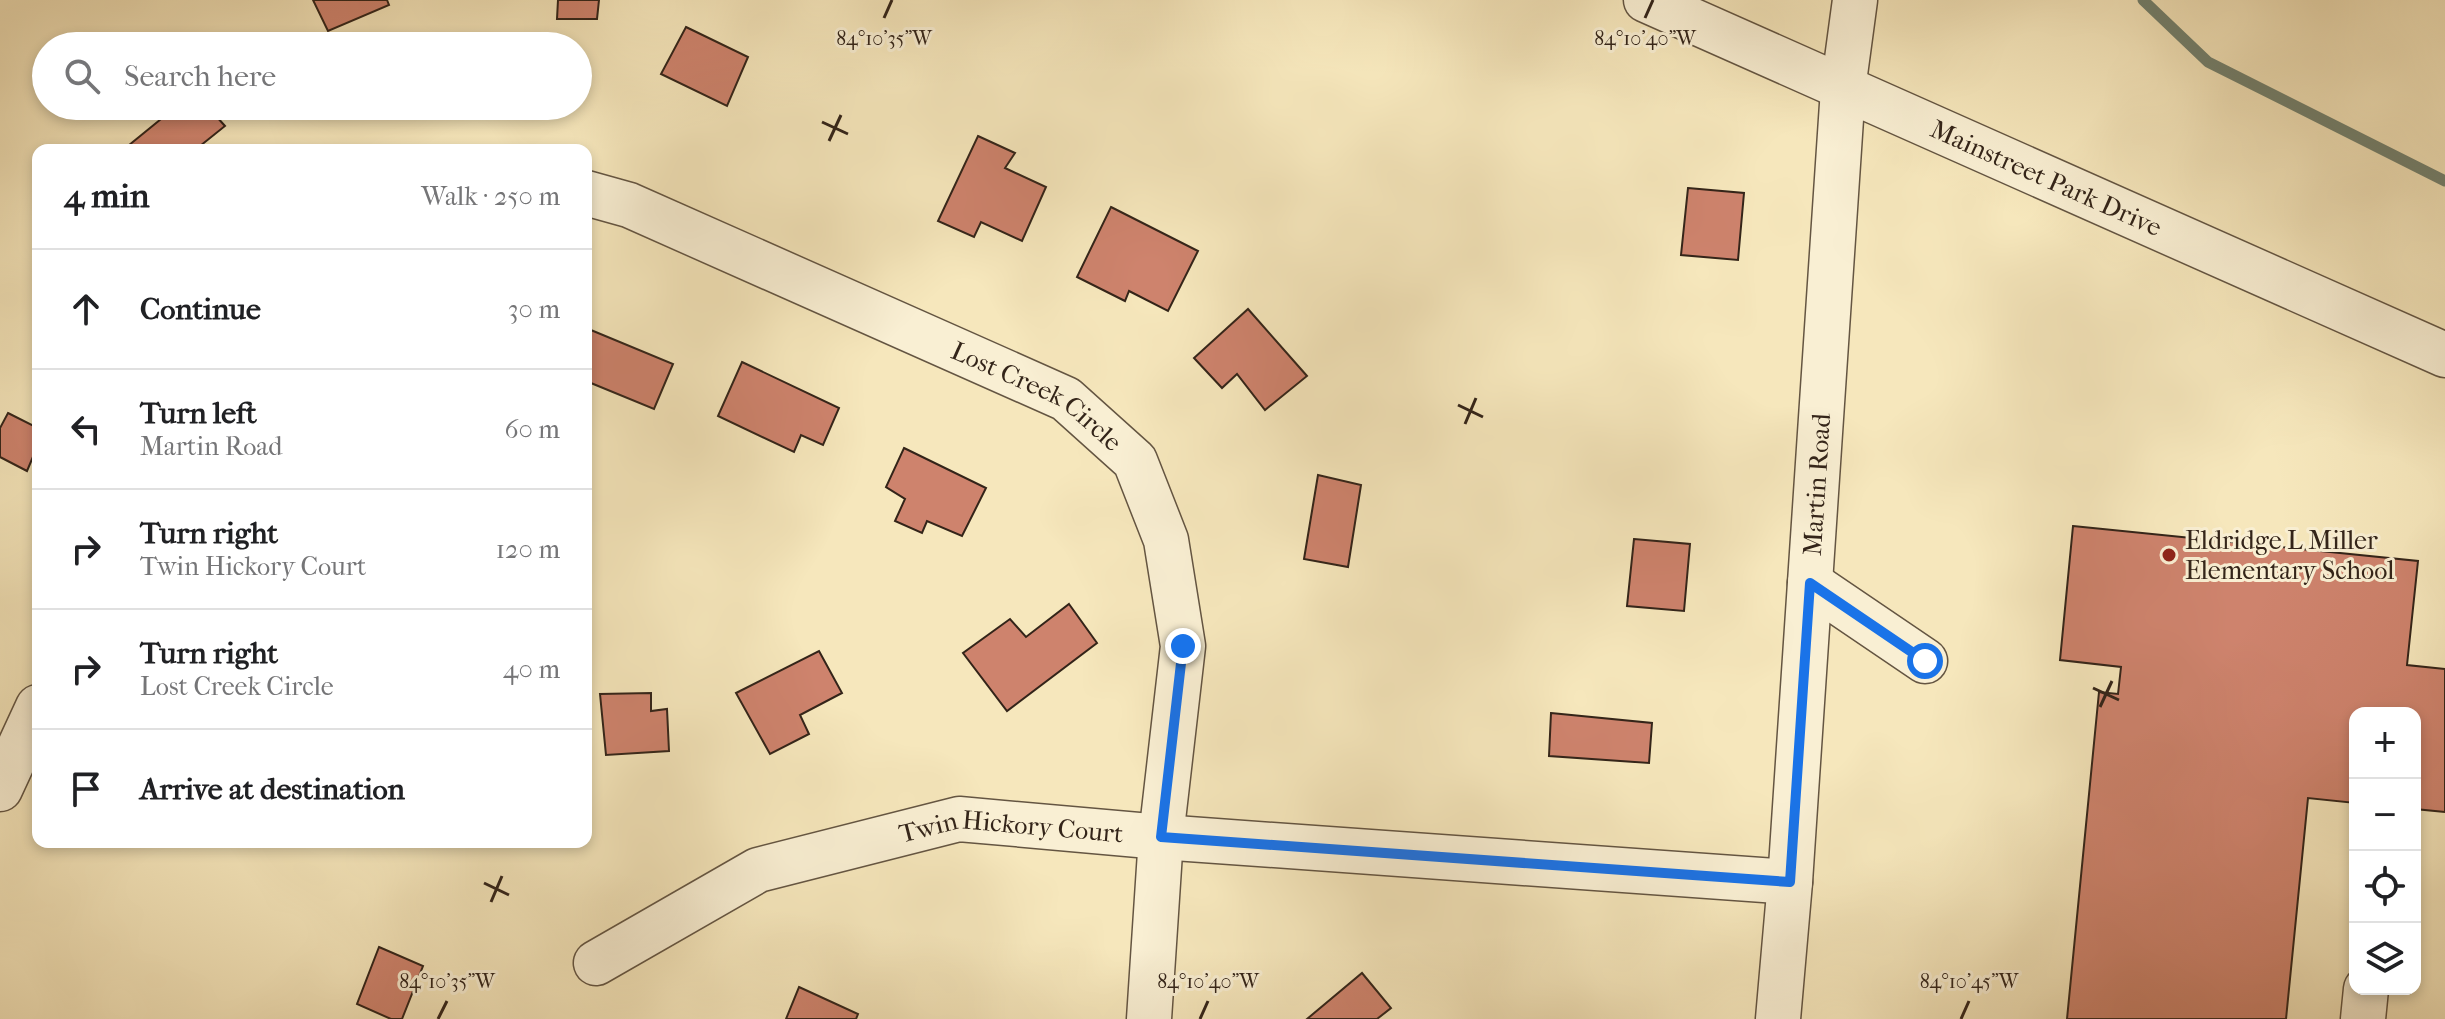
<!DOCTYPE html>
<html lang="en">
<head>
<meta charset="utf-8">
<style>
  :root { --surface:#fff; --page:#f6f6f6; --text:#202124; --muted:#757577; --line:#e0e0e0 }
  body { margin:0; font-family:"IM FELL French Canon",serif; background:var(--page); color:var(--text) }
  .controls { position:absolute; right:24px; bottom:24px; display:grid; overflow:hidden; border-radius:16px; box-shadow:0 4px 12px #0003 }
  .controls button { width:72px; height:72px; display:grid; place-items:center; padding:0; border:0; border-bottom:2px solid var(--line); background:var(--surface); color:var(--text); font:40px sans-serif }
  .stop { position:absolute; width:24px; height:24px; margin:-18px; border:6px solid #1a73e8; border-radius:50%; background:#fff }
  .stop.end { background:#1a73e8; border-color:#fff; box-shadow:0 2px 8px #0008 }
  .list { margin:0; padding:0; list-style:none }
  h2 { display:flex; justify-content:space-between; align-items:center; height:104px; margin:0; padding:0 32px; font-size:34px }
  h2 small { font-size:26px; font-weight:400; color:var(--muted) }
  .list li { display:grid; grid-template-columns:52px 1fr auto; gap:24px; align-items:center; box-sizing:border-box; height:120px; padding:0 32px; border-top:2px solid var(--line) }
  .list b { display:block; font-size:30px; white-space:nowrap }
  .list p { margin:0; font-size:26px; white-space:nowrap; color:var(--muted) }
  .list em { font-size:26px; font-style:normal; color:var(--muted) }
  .icon { flex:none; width:44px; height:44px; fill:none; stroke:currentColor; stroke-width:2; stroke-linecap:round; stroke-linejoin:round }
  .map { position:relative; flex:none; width:2445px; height:1019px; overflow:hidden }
  .search { position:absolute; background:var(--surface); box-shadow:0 4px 12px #0003; left:32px; top:32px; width:560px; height:88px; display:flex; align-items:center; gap:20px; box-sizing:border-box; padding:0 28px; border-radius:44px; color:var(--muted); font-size:30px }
  .panel { position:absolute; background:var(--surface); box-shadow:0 4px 12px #0003; left:32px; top:144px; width:560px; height:704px; border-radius:16px }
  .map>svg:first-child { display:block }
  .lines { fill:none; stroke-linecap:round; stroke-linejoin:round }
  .stream { stroke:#738270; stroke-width:11 }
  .building { fill:#ce836d; stroke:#332419; stroke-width:2 }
  .minor-casing { stroke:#645542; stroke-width:47 }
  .minor { stroke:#f9efd3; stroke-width:44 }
  .route { stroke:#1a73e8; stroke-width:10 }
  .ticks { fill:none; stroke:#332419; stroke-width:3 }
  .poi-dot { fill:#8f2418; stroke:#f9efd3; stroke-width:3 }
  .labels { text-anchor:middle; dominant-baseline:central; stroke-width:6; stroke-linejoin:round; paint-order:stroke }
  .street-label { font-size:26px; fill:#332419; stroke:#f9efd3 }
  .poi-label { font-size:26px; fill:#332419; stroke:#f9efd3; text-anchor:start }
  .ticks-label { font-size:20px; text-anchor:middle; fill:#332419; stroke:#f9efd3; stroke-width:6; stroke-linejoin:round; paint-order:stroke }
</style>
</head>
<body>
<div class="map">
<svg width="2445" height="1019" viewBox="0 0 2445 1019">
  <rect width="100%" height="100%" fill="#f6e7bc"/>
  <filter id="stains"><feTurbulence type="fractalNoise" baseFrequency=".0025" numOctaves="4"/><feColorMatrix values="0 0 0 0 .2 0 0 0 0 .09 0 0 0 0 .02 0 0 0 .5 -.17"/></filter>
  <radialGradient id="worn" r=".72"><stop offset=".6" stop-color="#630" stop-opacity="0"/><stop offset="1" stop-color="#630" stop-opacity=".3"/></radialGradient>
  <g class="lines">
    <!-- stream -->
    <path class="stream" d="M2143 0 2208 62 2445 181"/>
  </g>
  <!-- building -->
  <g class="building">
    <path d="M313 0H387L389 5 328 31Z"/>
    <path d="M558 0H599L597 19H557Z"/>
    <path d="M686 27 748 57 727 106 661 74Z"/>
    <path d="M177 106H207L225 126 195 150H123Z"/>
    <path d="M978 136 1015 153 1005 168 1046 187 1022 241 981 222 974 237 938 221Z"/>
    <path d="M1688 188 1744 193 1738 260 1681 255Z"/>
    <path d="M1111 207 1198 251 1168 311 1129 291 1125 301 1077 277Z"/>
    <path d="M1248 309 1307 376 1265 410 1237 374 1222 388 1194 358Z"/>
    <path d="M586 328 673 364 654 409 586 381Z"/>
    <path d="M742 362 839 408 823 445 801 435 794 452 718 416Z"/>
    <path d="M8 413 38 428V445L27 471 0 457V428Z"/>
    <path d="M904 448 986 488 962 536 927 521 922 533 895 521 905 499 886 487Z"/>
    <path d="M1318 475 1361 485 1348 567 1304 559Z"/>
    <path d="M2073 526 2418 561 2407 665 2445 669V812L2415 809V713H2355V803L2308 798 2286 1019H2067L2099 692 2118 694 2121 667 2060 660Z"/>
    <path d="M1634 539 1690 544 1684 611 1627 606Z"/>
    <path d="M1069 604 1097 643 1007 711 963 653 1010 619 1026 637Z"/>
    <path d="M819 651 842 693 800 715 809 734 770 754 736 693Z"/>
    <path d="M651 693V711L667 709 669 751 606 755 600 694Z"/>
    <path d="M1551 713 1652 723 1649 763 1549 756Z"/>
    <path d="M379 947 423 966 402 1019H391L357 1004Z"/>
    <path d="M1362 973 1391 1008 1377 1019H1307Z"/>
    <path d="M799 987 858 1014 856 1019H786Z"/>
  </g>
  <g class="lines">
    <defs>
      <g id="minor">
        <path id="s1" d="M1646 0 2445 355"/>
        <path id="s2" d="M586 193 629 205 1066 399 1135 461 1166 540 1183 646 1161 837 1149 1019"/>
        <path d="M1810 583 1925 661"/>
        <path d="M0 789 38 707"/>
        <path id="s3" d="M596 963 758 870 959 819 1161 837 1790 882"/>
        <path id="s4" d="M1778 1019 1790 882 1843 89 1855 0"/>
        <path d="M2363 1019 2366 989"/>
      </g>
    </defs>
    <!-- minor casing -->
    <use href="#minor" class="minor-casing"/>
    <!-- minor -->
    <use href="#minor" class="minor"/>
  </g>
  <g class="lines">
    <!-- route -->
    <path class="route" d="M1183 646 1161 837 1790 882 1810 583 1925 661"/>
  </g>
  <!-- ticks -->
  <path class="ticks" d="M884 18 892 0M1645 18 1653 0M822 122 848 134M829 141 841 115M1458 405 1483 417M1465 424 1476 398M2093 688 2119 700M2100 707 2112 681M484 883 509 895M491 902 502 876M438 1019 447 1001M1200 1019 1208 1001M1961 1019 1969 1001"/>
  <!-- markers -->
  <circle class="poi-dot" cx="2169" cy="555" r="8"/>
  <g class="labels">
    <!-- street labels -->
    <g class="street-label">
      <text stroke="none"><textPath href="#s1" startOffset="438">Mainstreet Park Drive</textPath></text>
      <text stroke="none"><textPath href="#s2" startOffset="496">Lost Creek Circle</textPath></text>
      <text stroke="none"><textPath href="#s4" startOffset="536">Martin Road</textPath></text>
      <text stroke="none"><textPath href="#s3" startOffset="446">Twin Hickory Court</textPath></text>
    </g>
    <!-- poi labels -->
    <g class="poi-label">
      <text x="2185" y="540">Eldridge L Miller<tspan x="2185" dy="30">Elementary School</tspan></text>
    </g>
  </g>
  <g class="ticks-label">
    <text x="884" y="45">84°10'35"W</text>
    <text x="1645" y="45">84°10'40"W</text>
    <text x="447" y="988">84°10'35"W</text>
    <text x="1208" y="988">84°10'40"W</text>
    <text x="1969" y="988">84°10'45"W</text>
  </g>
  <rect width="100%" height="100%" filter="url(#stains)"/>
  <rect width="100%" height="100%" fill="url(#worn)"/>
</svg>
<div class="controls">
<button>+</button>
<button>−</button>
<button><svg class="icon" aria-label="locate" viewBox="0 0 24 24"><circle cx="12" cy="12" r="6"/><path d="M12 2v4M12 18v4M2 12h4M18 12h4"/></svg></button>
<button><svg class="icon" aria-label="layers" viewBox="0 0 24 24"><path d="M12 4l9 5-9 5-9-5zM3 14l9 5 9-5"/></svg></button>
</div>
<div class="stop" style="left:1925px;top:661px"></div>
<div class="stop end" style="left:1183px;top:646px"></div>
<div class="search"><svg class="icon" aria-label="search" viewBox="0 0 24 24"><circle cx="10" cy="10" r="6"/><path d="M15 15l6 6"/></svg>Search here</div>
<section class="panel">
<h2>4 min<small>Walk · 250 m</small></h2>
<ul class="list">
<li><svg class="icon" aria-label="ahead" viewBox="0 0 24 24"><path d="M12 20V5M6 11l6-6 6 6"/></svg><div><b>Continue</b></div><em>30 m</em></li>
<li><svg class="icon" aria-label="left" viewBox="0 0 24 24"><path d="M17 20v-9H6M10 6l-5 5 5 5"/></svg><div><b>Turn left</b><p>Martin Road</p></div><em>60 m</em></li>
<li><svg class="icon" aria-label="right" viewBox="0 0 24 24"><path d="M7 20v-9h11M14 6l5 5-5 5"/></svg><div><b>Turn right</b><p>Twin Hickory Court</p></div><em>120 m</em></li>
<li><svg class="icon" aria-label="right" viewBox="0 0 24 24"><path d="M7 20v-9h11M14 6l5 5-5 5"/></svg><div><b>Turn right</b><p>Lost Creek Circle</p></div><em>40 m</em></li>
<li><svg class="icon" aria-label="arrive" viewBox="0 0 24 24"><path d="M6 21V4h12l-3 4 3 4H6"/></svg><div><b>Arrive at destination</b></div></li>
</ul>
</section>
</div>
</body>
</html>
